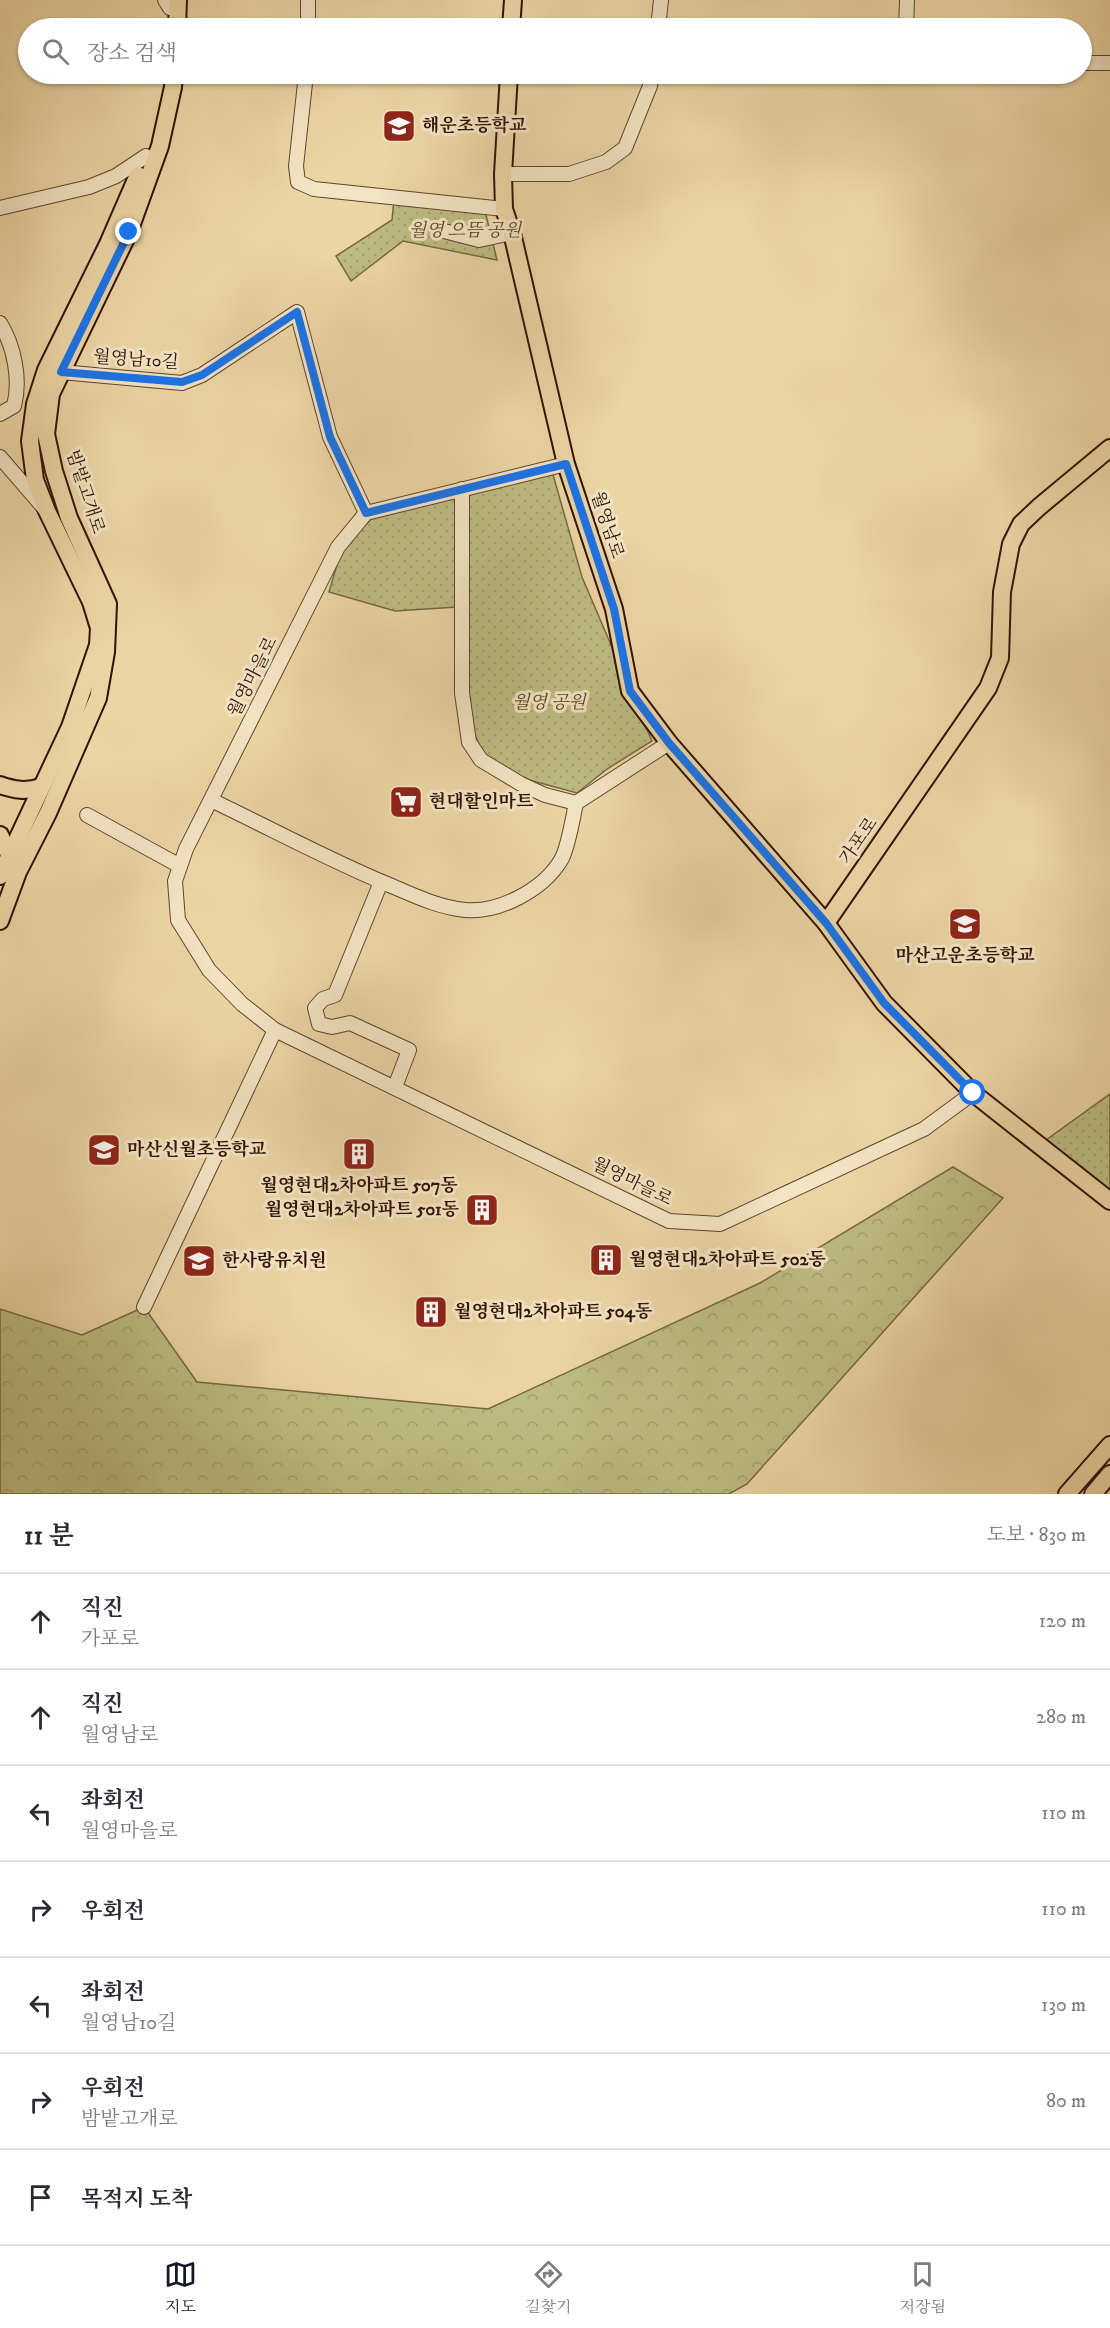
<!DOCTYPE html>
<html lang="ko">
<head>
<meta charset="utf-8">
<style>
  :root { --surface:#fff; --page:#f7f7f7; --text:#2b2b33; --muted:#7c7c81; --line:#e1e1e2; --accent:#111827 }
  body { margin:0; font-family:"IM FELL DW Pica","Noto Serif KR",serif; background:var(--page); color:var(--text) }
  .stop { position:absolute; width:18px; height:18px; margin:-14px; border:4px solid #1a73e8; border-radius:50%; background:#fff }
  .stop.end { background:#1a73e8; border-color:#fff; box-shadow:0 2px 6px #0008 }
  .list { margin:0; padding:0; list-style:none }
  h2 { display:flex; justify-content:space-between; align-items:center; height:78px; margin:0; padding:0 24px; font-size:26px }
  h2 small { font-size:20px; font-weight:400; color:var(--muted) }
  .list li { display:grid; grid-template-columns:39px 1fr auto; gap:18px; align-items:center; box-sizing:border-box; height:96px; padding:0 24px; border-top:2px solid var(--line) }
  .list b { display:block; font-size:22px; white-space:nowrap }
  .list p { margin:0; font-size:20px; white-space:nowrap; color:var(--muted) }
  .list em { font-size:20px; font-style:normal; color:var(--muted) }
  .icon { flex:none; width:33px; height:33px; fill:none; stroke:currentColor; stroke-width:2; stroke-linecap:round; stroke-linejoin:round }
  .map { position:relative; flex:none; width:1110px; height:1494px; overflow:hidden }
  .search { position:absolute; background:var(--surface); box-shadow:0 2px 4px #0004; left:18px; right:18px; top:18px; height:66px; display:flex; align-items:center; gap:15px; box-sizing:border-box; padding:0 21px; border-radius:33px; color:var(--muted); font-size:22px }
  .sheet { height:750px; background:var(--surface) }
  nav { display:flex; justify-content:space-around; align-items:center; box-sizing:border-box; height:84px; border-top:2px solid var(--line); background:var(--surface); font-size:16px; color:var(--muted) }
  nav a { display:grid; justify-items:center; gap:3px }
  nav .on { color:var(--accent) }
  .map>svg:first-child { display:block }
  .forest { fill:url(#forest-crowns); stroke:#776842; stroke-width:1.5 }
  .park { fill:url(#park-dots); stroke:#776842; stroke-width:1.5 }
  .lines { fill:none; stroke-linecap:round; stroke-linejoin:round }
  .minor-casing { stroke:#60442c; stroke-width:16 }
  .major-casing { stroke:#311303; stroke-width:20 }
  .minor { stroke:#f3e4c4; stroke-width:14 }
  .major { stroke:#ecd5a5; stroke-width:16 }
  .route { stroke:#1a73e8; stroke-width:8 }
  .labels { text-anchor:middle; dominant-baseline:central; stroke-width:6; stroke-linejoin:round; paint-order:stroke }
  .poi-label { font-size:18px; font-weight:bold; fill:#311303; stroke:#f3e4c4; text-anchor:start }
  .park-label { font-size:18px; font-style:italic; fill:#5b4629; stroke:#f3e4c4 }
  .street-label { font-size:18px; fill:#311303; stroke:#f3e4c4 }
</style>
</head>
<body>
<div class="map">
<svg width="1110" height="1494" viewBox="0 0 1110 1494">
  <defs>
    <pattern id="forest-crowns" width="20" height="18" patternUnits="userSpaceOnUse" patternTransform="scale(1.5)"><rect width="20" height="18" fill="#bdbc82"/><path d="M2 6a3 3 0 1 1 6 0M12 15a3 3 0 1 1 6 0" fill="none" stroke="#a3a16f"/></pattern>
    <pattern id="park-dots" width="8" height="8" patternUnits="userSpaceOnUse" patternTransform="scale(1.5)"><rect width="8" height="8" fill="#bdbc82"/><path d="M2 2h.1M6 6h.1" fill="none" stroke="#a3a16f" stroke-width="1.8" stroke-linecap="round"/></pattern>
  </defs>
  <rect width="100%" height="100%" fill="#ecd5a5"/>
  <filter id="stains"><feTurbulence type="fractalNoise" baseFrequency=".00333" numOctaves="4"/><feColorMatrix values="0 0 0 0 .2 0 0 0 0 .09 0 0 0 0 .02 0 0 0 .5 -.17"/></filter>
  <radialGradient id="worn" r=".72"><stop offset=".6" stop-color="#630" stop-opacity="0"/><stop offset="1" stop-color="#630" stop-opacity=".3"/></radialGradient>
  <!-- forest -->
  <path class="forest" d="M953 1167 1003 1198 747 1484 729 1494H0V1309L82 1335 144 1307 197 1382 488 1409 760 1283Z"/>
  <!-- park -->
  <g class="park">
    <path d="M394 199 485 211 497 260 403 241 351 281 336 256 392 220Z"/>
    <path d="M552 471 582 577 652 741 607 769 577 793 518 777 485 758 472 728 462 612 467 495Z"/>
    <path d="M457 494V607L395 611 329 592 341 551 373 517Z"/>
    <path d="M1110 1094V1191L1046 1140Z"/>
  </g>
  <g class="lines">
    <defs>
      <g id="minor">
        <path d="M165 0 170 8"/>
        <path d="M308 28V0"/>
        <path d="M658 28 661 0"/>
        <path d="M906 28 907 0"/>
        <path d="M1082 63H1110"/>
        <path d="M306 74 296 166 298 182 314 189 504 209"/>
        <path d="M503 174H569L606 162 625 148 650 86 652 74"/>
        <path d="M0 208 89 187 116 176 146 156"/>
        <path d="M444 231 479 240 512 233"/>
        <path d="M0 323C14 346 21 379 14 406L0 414"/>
        <path d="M61 372 182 383 202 375 297 312 330 437 366 513"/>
        <path d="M0 457 44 508"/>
        <path d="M566 464 366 513 338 547 186 849 175 881 178 920 209 970 242 1004 275 1030 669 1221 720 1224 924 1129 973 1093"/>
        <path d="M462 489V693L469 742 481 760 521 784 545 795 576 803"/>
        <path d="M211 800C270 828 327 859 387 884 413 895 437 907 465 910 499 913 543 890 561 860 568 849 573 817 576 803L669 743"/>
        <path d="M87 815 180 866"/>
        <path d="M381 882 335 995 323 999 315 1008 319 1024 332 1027 350 1023 409 1050 395 1087"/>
        <path d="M144 1307 275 1030"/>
      </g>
      <g id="major">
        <path d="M177 28 178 0"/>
        <path d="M511 28 513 0"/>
        <path d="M509 74 503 174 504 209 512 233 566 464 614 609 630 691 669 743 826 923 884 1003 973 1093 1110 1201"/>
        <path d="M0 785C14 790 26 792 41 787"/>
        <path d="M0 835 12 861"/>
        <path d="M0 876 70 727 98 645 99 628 91 602 47 511 35 480 30 441 35 404 46 370 108 244 138 175"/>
        <path d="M0 921 18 872 48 813 98 698 106 652 108 604 69 518 54 471 46 434 51 394 129 232 160 146 173 87 174 74"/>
        <path d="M826 923 988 688 1000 658 1002 592 1011 544 1021 524 1039 507 1110 448"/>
        <path d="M1067 1494 1110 1445"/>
        <path d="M1093 1494 1110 1474"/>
      </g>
    </defs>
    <!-- minor casing -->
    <use href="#minor" class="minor-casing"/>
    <!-- major casing -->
    <use href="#major" class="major-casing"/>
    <!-- minor -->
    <use href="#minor" class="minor"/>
    <!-- major -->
    <use href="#major" class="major"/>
  </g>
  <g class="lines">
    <!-- route -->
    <path class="route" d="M129 232 61 372 182 382 202 375 297 312 330 437 366 513 566 464 614 609 630 691 669 743 826 923 884 1003 973 1093"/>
  </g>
  <!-- icons -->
  <defs>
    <symbol id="school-square" viewBox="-11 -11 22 22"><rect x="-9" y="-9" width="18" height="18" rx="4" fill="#8f2418" stroke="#f3e4c4"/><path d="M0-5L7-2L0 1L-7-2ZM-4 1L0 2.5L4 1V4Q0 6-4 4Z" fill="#fff"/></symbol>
    <symbol id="supermarket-square" viewBox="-11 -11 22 22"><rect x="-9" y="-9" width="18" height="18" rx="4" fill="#8f2418" stroke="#f3e4c4"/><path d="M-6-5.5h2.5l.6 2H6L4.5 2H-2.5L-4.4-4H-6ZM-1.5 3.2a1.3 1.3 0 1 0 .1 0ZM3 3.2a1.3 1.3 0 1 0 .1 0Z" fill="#fff"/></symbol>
    <symbol id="building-square" viewBox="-11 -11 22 22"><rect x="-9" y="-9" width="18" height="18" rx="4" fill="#8f2418" stroke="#f3e4c4"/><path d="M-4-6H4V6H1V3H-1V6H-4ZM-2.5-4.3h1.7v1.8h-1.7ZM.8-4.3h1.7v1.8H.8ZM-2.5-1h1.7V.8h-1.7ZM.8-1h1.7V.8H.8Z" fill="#fff"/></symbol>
  </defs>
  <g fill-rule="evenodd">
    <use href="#school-square" x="380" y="107" width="38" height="38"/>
    <use href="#supermarket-square" x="387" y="783" width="38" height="38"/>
    <use href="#school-square" x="946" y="905" width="38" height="38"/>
    <use href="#school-square" x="85" y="1131" width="38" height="38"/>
    <use href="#building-square" x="340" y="1135" width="38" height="38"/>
    <use href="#building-square" x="463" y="1191" width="38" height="38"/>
    <use href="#building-square" x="587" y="1241" width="38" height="38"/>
    <use href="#school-square" x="180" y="1242" width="38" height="38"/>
    <use href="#building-square" x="412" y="1293" width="38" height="38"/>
  </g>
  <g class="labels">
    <!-- poi labels -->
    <g class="poi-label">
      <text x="422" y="126">해운초등학교</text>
      <text x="429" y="802">현대할인마트</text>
      <text x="965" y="956" text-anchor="middle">마산고운초등학교</text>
      <text x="127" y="1150">마산신월초등학교</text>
      <text x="359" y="1186" text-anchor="middle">월영현대2차아파트 507동</text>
      <text x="459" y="1210" text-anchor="end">월영현대2차아파트 501동</text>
      <text x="629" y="1260">월영현대2차아파트 502동</text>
      <text x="222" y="1261">한사랑유치원</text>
      <text x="454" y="1312">월영현대2차아파트 504동</text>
    </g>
    <!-- park labels -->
    <g class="park-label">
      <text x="465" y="231">월영 으뜸 공원</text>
      <text x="549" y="703">월영 공원</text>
    </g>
    <!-- street labels -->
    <g class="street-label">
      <text transform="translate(136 360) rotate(4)">월영남10길</text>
      <text transform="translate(85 492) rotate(72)">밤밭고개로</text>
      <text transform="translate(607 525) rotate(72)">월영남로</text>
      <text transform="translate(253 677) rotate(-63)">월영마을로</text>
      <text transform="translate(859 841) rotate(-55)">가포로</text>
      <text transform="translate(632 1182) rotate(26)">월영마을로</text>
    </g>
  </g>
  <rect width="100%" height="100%" filter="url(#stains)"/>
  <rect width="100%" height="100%" fill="url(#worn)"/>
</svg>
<div class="stop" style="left:973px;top:1093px"></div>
<div class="stop end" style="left:129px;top:232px"></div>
<div class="search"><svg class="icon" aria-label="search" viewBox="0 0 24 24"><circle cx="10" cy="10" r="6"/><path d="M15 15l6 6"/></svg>장소 검색</div>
</div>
<section class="sheet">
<h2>11 분<small>도보 · 830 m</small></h2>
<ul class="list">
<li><svg class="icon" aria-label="ahead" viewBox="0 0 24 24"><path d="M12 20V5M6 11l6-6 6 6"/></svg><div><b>직진</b><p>가포로</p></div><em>120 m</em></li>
<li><svg class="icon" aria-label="ahead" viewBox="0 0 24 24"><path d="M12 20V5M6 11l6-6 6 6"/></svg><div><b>직진</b><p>월영남로</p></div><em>280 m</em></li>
<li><svg class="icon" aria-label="left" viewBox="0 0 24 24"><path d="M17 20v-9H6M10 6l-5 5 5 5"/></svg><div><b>좌회전</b><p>월영마을로</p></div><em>110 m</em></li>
<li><svg class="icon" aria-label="right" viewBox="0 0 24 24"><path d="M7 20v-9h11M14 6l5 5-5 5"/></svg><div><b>우회전</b></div><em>110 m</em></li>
<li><svg class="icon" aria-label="left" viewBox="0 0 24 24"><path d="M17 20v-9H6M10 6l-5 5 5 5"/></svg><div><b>좌회전</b><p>월영남10길</p></div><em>130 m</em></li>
<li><svg class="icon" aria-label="right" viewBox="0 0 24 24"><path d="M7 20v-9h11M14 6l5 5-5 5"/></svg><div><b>우회전</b><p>밤밭고개로</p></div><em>80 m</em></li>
<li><svg class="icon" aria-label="arrive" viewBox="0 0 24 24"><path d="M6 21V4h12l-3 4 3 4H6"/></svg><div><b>목적지 도착</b></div></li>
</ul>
</section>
<nav>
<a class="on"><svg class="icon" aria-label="map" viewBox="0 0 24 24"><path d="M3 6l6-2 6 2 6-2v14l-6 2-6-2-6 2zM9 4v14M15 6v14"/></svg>지도</a>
<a><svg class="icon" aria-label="directions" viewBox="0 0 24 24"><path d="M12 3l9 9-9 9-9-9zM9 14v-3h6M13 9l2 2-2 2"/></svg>길찾기</a>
<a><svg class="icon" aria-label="saved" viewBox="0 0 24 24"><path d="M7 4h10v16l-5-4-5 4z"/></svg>저장됨</a>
</nav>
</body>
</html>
